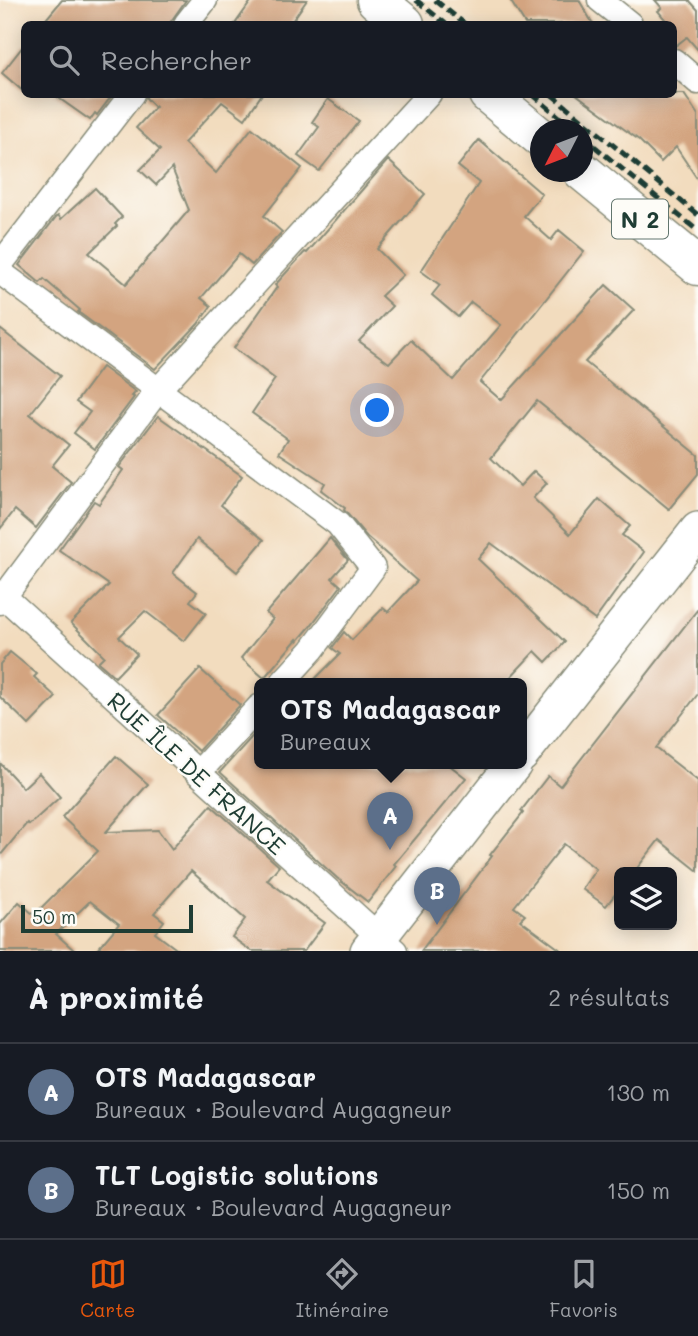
<!DOCTYPE html>
<html lang="fr">
<head>
<meta charset="utf-8">
<style>
  :root { --surface:#171b24; --page:#20242c; --text:#f1f3f6; --muted:#9ea1a6; --line:#363941; --accent:#ea580c }
  body { margin:0; font-family:Mali,sans-serif; background:var(--page); color:var(--text) }
  .controls { position:absolute; right:21px; bottom:21px; display:grid; overflow:hidden; border-radius:10px; box-shadow:0 4px 18px #0003 }
  .controls button { width:63px; height:63px; display:grid; place-items:center; padding:0; border:0; border-bottom:2px solid var(--line); background:var(--surface); color:var(--text); font:35px sans-serif }
  .compass { position:absolute; left:530px; top:119px; width:63px; height:63px; border-radius:50%; background:var(--surface); box-shadow:0 4px 18px #0003; rotate:228deg }
  .scale { position:absolute; left:21px; bottom:18px; width:172px; box-sizing:border-box; padding-left:7px; border:4px solid #1f3d34; border-top:0; font-size:19px; line-height:24px; white-space:nowrap; color:#1f3d34; -webkit-text-stroke:5px #fdfcf7; paint-order:stroke }
  .you { position:absolute; left:378px; top:411px; width:24px; height:24px; margin:-18px; border:5px solid #fff; border-radius:50%; background:#1a73e8; box-shadow:0 0 0 10px #1a73e833 }
  .badge { display:grid; place-items:center; width:46px; height:46px; border-radius:50%; background:var(--accent); color:#fff; font-size:23px; font-weight:700 }
  .pin { position:absolute; translate:-50% -58px; filter:drop-shadow(0 2px 4px #0008) }
  .pin::after { content:''; position:absolute; top:37px; width:24px; height:21px; background:inherit; clip-path:polygon(0 0,100% 0,50% 100%) }
  .popup { position:absolute; left:254px; top:678px; width:273px; height:91px; box-sizing:border-box; display:grid; place-content:center; border-radius:10px; background:var(--surface); filter:drop-shadow(0 2px 5px #0005); font-size:23px; white-space:nowrap; color:var(--muted) }
  .popup b { font-size:26px; color:var(--text) }
  .popup::after { content:''; position:absolute; left:50%; top:100%; margin-left:-14px; border:14px solid transparent; border-top-color:var(--surface) }
  .list { margin:0; padding:0; list-style:none }
  h2 { display:flex; justify-content:space-between; align-items:center; height:91px; margin:0; padding:0 28px; font-size:30px }
  h2 small { font-size:23px; font-weight:400; color:var(--muted) }
  .list li { display:grid; grid-template-columns:46px 1fr auto; gap:21px; align-items:center; box-sizing:border-box; height:98px; padding:0 28px; border-top:2px solid var(--line) }
  .list b { display:block; font-size:26px; white-space:nowrap }
  .list p { margin:0; font-size:23px; white-space:nowrap; color:var(--muted) }
  .list em { font-size:23px; font-style:normal; color:var(--muted) }
  .icon { flex:none; width:38px; height:38px; fill:none; stroke:currentColor; stroke-width:2; stroke-linecap:round; stroke-linejoin:round }
  .map { position:relative; flex:none; width:698px; height:951px; overflow:hidden }
  .search { position:absolute; background:var(--surface); box-shadow:0 4px 18px #0003; left:21px; right:21px; top:21px; height:77px; display:flex; align-items:center; gap:18px; box-sizing:border-box; padding:0 24px; border-radius:10px; color:var(--muted); font-size:26px }
  .sheet { height:287px; background:var(--surface) }
  nav { display:flex; justify-content:space-around; align-items:center; box-sizing:border-box; height:98px; border-top:2px solid var(--line); background:var(--surface); font-size:19px; color:var(--muted) }
  nav a { display:grid; justify-items:center; gap:4px }
  nav .on { color:var(--accent) }
  .map>svg:first-child { display:block }
  .building { fill:#d3a480 }
  .lines { fill:none; stroke-linecap:round; stroke-linejoin:round }
  .street-casing { stroke:#888c79; stroke-width:27 }
  .secondary-casing { stroke:#888c79; stroke-width:38 }
  .primary-casing { stroke:#888c79; stroke-width:41 }
  .street { stroke:#fff; stroke-width:24 }
  .secondary { stroke:#fff; stroke-width:35 }
  .primary { stroke:#fff; stroke-width:38 }
  .rail { stroke:#1f3d34; stroke-width:5; stroke-dasharray:10 5; stroke-linecap:butt }
  .labels { text-anchor:middle; dominant-baseline:central; stroke-width:5; stroke-linejoin:round; paint-order:stroke }
  .shield { fill:#fdfcf7; stroke:#62766e; stroke-width:2 }
  .shield-label { font-size:23px; font-weight:bold; fill:#1f3d34 }
  .street-label { font-size:24px; fill:#1f3d34; stroke:#fdfcf7 }
</style>
</head>
<body>
<div class="map">
<svg width="698" height="951" viewBox="0 0 698 951">
  <rect width="100%" height="100%" fill="#fdfcf7"/>
  <filter id="ink" filterUnits="userSpaceOnUse"><feTurbulence type="fractalNoise" baseFrequency=".0143" numOctaves="2"/><feDisplacementMap in="SourceGraphic" scale="14" xChannelSelector="R" yChannelSelector="G"/><feConvolveMatrix kernelMatrix="1 2 1 2 8 2 1 2 1" color-interpolation-filters="sRGB"/></filter>
  <filter id="wash" filterUnits="userSpaceOnUse"><feTurbulence type="fractalNoise" baseFrequency=".00686" numOctaves="4" result="noise"/><feDisplacementMap in="SourceGraphic" scale="28" xChannelSelector="R" yChannelSelector="G"/><feGaussianBlur stdDeviation="1.57" result="paint"/><feColorMatrix in="noise" values="0 0 0 0 0 0 0 0 0 0 0 0 0 0 0 0 0 1.4 0 .05"/><feComposite in="paint" operator="in"/></filter>
  <g filter="url(#wash)">
    <rect width="100%" height="100%" fill="#f2dcbe"/>
    <g id="blocks">
      <!-- building -->
      <g class="building">
        <path d="M62 0H186L169 24H42Z"/>
        <path d="M252 0H307L290 24H235Z"/>
        <path d="M510 0H579L593 24H525Z"/>
        <path d="M655 0H689L698 10V50L687 37 674 47V24H669L658 11 662 8Z"/>
        <path d="M24 45V92L2 73Z"/>
        <path d="M53 94H113L97 115 95 113 90 120Z"/>
        <path d="M147 94H262L245 119 222 102 184 143 216 173 252 128 302 168 264 216 282 232 252 265 239 254 201 298 211 306 198 324 155 369 78 312 80 310 44 279 40 283 19 265 56 217 58 215 61 219 95 188 122 217 115 224 117 226 89 253 126 284 189 210 172 168 156 185 140 170 160 150 136 128 155 107 146 98Z"/>
        <path d="M576 94H684L698 115V180L676 147 661 162 639 140Z"/>
        <path d="M328 99 359 121 319 171 298 156 319 127 312 122Z"/>
        <path d="M479 140 542 194 524 216 551 240 559 230 584 251 480 382 501 400 606 285 634 310 585 362 698 455V474L669 509 537 401 491 458 520 486 534 471 547 483 533 498 570 534 599 499 630 526 622 535 644 552 595 620 491 543 478 559 565 642 546 662 535 651 504 684H310L340 654 332 648 344 632 352 640 383 608 388 612 417 581 367 537 344 510 345 508 321 490 325 483 279 453 288 439 252 413 275 379 234 348 277 287 275 285 305 252 307 253 388 160 425 194 377 249 403 275 381 296 392 306 359 341 389 363 411 340 453 380 501 325 471 302 458 317 432 295 440 285 421 271 479 183 458 166Z"/>
        <path d="M0 329 60 376 30 414 69 445 52 466 71 482 36 528 15 510 0 529Z"/>
        <path d="M102 367 136 392 132 396 134 397 95 449 74 433 90 412 76 402Z"/>
        <path d="M158 416 242 476 221 505 264 540 237 572 197 539 173 573 197 592 190 601 206 613 184 641 145 611 119 637 137 654 115 677 98 662 104 656 71 623 109 585 59 550 94 501 99 504 123 470 119 467Z"/>
        <path d="M330 538 348 560 332 578 341 586 309 628 298 641 297 639 264 678 241 658 273 619 266 613Z"/>
        <path d="M698 609V694L656 748 698 781V871L659 840 634 872H619V889L606 906 582 889 596 869 564 844 514 907 525 915 520 920 562 951H421L492 856 490 855 523 813 521 811 548 776 560 786Z"/>
        <path d="M10 652 37 674 34 677 56 697 29 725 0 697V664Z"/>
        <path d="M200 669 240 705 198 751 158 715Z"/>
        <path d="M259 729V764H448L466 778 394 864 396 866 368 902 337 878 220 772Z"/>
        <path d="M116 756 148 784 106 832 158 830 172 849 211 805 279 866 267 880 325 923 304 951H251L232 937 245 919 191 871 154 913 164 921 155 933 179 951H96L119 924 90 901 56 934 75 951H0V924L19 902 34 915 98 851 62 817Z"/>
        <path d="M0 763 23 788 39 773 60 797 29 825 27 823 0 856Z"/>
      </g>
    </g>
  </g>
  <g filter="url(#ink)">
    <use href="#blocks" fill-opacity="0" stroke="#888c79" stroke-width="2"/>
    <g class="lines">
      <defs>
        <g id="street">
          <path d="M600 0 630 24"/>
          <path d="M186 24 205 0"/>
          <path d="M674 61 698 82"/>
          <path d="M0 265 132 94"/>
          <path d="M0 272 338 524 373 568 312 650 281 684"/>
          <path d="M0 593 395 951"/>
          <path d="M0 602 158 390 429 94"/>
          <path d="M198 773 259 707"/>
        </g>
        <g id="secondary">
          <path d="M521 755 698 530"/>
          <path d="M368 951 514 764"/>
        </g>
        <g id="primary">
          <path d="M376 0 405 24"/>
          <path d="M488 94 540 137"/>
          <path d="M582 171 698 266"/>
        </g>
      </defs>
      <!-- street casing -->
      <use href="#street" class="street-casing"/>
      <!-- secondary casing -->
      <use href="#secondary" class="secondary-casing"/>
      <!-- primary casing -->
      <use href="#primary" class="primary-casing"/>
      <!-- street -->
      <use href="#street" class="street"/>
      <!-- secondary -->
      <use href="#secondary" class="secondary"/>
      <!-- primary -->
      <use href="#primary" class="primary"/>
      <!-- rail -->
      <g class="rail">
        <path d="M416 0 446 24"/>
        <path d="M435 0 465 24"/>
        <path d="M532 94 575 130"/>
        <path d="M551 94 698 215"/>
        <path d="M582 136 698 231"/>
      </g>
    </g>
  </g>
  <g class="labels">
    <!-- shield labels -->
    <rect class="shield" x="612" y="199.5" width="56" height="39" rx="5"/>
    <g class="shield-label">
      <text x="640" y="219">N 2</text>
    </g>
    <!-- street labels -->
    <g class="street-label">
      <text transform="translate(197 773) rotate(42)">RUE ÎLE DE FRANCE</text>
    </g>
  </g>
</svg>
<div class="controls">
<button><svg class="icon" aria-label="layers" viewBox="0 0 24 24"><path d="M12 4l9 5-9 5-9-5zM3 14l9 5 9-5"/></svg></button>
</div>
<svg class="compass" viewBox="-18 -18 36 36"><path d="M0-13l5 13h-10z" fill="#e53935"/><path d="M0 13l5-13h-10z" fill="#9ea1a6"/></svg>
<div class="scale">50 m</div>
<div class="you"></div>
<div class="pin badge" style="left:390px;top:850px;background:#5c6f8a">A</div>
<div class="popup"><b>OTS Madagascar</b>Bureaux</div>
<div class="pin badge" style="left:437px;top:925px;background:#5c6f8a">B</div>
<div class="search"><svg class="icon" aria-label="search" viewBox="0 0 24 24"><circle cx="10" cy="10" r="6"/><path d="M15 15l6 6"/></svg>Rechercher</div>
</div>
<section class="sheet">
<h2>À proximité<small>2 résultats</small></h2>
<ul class="list">
<li><span class="badge" style="background:#5c6f8a">A</span><div><b>OTS Madagascar</b><p>Bureaux · Boulevard Augagneur</p></div><em>130 m</em></li>
<li><span class="badge" style="background:#5c6f8a">B</span><div><b>TLT Logistic solutions</b><p>Bureaux · Boulevard Augagneur</p></div><em>150 m</em></li>
</ul>
</section>
<nav>
<a class="on"><svg class="icon" aria-label="map" viewBox="0 0 24 24"><path d="M3 6l6-2 6 2 6-2v14l-6 2-6-2-6 2zM9 4v14M15 6v14"/></svg>Carte</a>
<a><svg class="icon" aria-label="directions" viewBox="0 0 24 24"><path d="M12 3l9 9-9 9-9-9zM9 14v-3h6M13 9l2 2-2 2"/></svg>Itinéraire</a>
<a><svg class="icon" aria-label="saved" viewBox="0 0 24 24"><path d="M7 4h10v16l-5-4-5 4z"/></svg>Favoris</a>
</nav>
</body>
</html>
